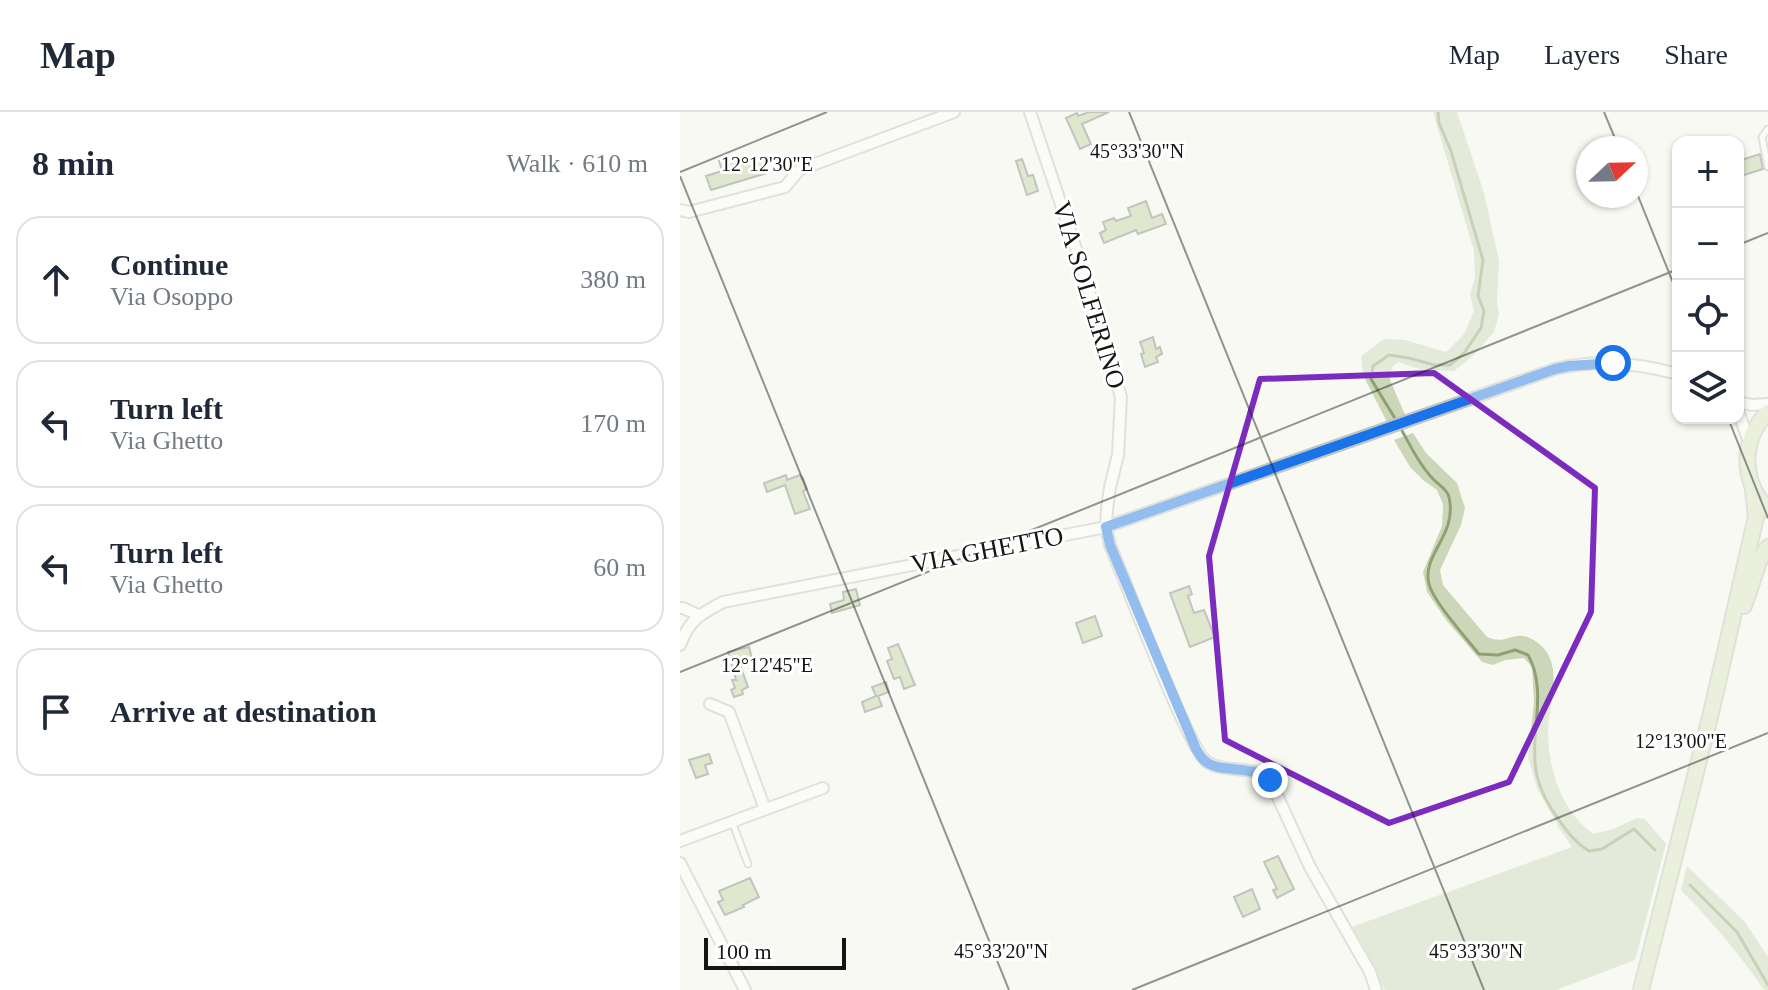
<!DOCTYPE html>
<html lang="en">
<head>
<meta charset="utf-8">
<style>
  :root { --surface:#fff; --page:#f6f6f7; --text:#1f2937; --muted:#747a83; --line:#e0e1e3 }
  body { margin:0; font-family:"Times New Roman",serif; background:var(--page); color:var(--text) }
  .controls { position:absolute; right:24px; top:24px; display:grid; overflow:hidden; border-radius:16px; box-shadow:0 2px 6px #0004 }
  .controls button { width:72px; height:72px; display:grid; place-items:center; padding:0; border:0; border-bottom:2px solid var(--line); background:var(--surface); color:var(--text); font:40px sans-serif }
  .compass { position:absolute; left:896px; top:24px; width:72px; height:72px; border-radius:50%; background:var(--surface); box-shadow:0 2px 6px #0004; rotate:68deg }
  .scale { position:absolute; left:24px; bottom:20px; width:142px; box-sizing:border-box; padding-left:8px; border:4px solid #151613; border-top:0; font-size:22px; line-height:28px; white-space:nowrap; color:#151613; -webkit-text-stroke:6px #fff; paint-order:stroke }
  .stop { position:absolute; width:24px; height:24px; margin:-18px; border:6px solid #1a73e8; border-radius:50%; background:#fff }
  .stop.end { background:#1a73e8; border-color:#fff; box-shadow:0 2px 8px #0008 }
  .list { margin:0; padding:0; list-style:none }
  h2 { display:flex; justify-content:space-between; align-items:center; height:104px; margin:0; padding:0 32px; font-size:34px }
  h2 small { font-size:26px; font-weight:400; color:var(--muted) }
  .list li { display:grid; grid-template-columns:52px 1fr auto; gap:24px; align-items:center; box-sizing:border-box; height:128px; margin:0 16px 16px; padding:0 16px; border:2px solid var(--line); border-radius:24px }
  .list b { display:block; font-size:30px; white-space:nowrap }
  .list p { margin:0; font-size:26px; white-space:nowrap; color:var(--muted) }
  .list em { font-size:26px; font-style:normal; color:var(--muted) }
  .icon { flex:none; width:44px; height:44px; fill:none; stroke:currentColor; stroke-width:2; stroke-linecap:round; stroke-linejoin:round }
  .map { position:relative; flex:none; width:1088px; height:878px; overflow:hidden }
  header { display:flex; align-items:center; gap:48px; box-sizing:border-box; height:112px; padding:0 40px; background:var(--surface); border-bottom:2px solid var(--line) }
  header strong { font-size:38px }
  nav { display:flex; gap:44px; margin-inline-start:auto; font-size:28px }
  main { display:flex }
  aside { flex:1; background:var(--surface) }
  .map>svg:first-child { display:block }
  .green { fill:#ccd7ba }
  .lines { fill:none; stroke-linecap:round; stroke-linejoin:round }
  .stream { stroke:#8fa072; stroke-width:3 }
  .building { fill:#c0d1a2; stroke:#81847d; stroke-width:2 }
  .service-casing { stroke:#c1c4bd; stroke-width:9 }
  .minor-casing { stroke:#c1c4bd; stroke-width:14 }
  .secondary-casing { stroke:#c1c4bd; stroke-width:18 }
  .service { stroke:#fff; stroke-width:5 }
  .minor { stroke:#fff; stroke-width:10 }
  .secondary { stroke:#dae5c1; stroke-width:14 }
  .route { stroke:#1a73e8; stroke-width:10 }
  .marked { fill:none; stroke:#7b2cbf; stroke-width:6; stroke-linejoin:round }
  .ticks { fill:none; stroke:#151613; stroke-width:2; stroke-opacity:0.45 }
  .labels { text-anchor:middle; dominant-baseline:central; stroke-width:6; stroke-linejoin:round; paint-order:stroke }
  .street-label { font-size:26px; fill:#151613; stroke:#fff }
  .ticks-label { font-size:20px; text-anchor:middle; fill:#151613; stroke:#fff; stroke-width:6; stroke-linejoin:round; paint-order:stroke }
</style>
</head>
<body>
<header>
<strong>Map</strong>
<nav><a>Map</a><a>Layers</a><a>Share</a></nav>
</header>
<main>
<aside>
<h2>8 min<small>Walk · 610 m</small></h2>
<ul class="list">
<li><svg class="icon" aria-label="ahead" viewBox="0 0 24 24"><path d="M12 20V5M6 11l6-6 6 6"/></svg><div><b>Continue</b><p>Via Osoppo</p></div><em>380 m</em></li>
<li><svg class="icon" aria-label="left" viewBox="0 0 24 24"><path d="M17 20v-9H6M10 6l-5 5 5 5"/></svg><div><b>Turn left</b><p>Via Ghetto</p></div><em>170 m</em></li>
<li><svg class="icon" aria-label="left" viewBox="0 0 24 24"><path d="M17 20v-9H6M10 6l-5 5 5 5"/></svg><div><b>Turn left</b><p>Via Ghetto</p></div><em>60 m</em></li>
<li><svg class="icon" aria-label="arrive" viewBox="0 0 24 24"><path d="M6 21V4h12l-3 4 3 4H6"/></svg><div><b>Arrive at destination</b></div></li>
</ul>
</aside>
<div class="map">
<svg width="1088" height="878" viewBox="0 0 1088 878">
  <rect width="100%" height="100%" fill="#f7f9f2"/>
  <!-- green -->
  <g class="green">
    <path d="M753 0H777L804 81 819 149 817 188 819 202 814 220 794 243 774 259 742 258 718 250 712 255 710 268 726 305 708 312 683 263 681 244 704 227 725 228 766 240 784 222 794 199 790 182 795 166 794 139Z"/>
    <path d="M733 321 746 341 777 371 785 396 781 413 760 458 763 473 807 525C828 535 835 513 858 531 885 551 869 591 868 618 868 657 881 698 913 722L933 717 957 706 965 707 986 732 955 848 876 878H705L691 852 666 817 892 735 878 714 857 676 848 644 854 590 852 555 844 546 825 548 813 553 802 550 766 508 747 480 743 460 762 414 763 392 757 378 743 368 730 355 714 328Z"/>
    <path d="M1007 754 1065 810 1088 845V878H1084C1058 840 1033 811 1001 778Z"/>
  </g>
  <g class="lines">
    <!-- stream -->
    <g class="stream">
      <path d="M716 308 691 267 693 254 709 243 729 246 754 253H770L784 241 801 216 804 199 798 184 803 148 771 39 759 11 758 0"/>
      <path d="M720 315C730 333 739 352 753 367 759 373 767 377 769 385 778 423 741 443 749 472 753 489 787 527 799 542L818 543 835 538 848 543C869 580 848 625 857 664 861 680 870 696 879 708 888 721 896 731 909 739L922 737 954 717 975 738"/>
      <path d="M1010 773 1057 820 1088 873"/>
    </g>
  </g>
  <!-- building -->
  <g class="building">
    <path d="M409 0H429L402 12 411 32 400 37 386 6 397 1 398 4Z"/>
    <path d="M1080 42 1083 57 1058 65V49Z"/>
    <path d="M52 45 55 55 82 46 87 61 31 78 26 64 42 59 39 49Z"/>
    <path d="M342 47 348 64 353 63 358 79 347 83 336 49Z"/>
    <path d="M466 89 472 106 482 102 486 112 458 122 456 118 424 131 420 121 426 118 423 110 434 106 436 109 451 104 448 96Z"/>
    <path d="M473 225 476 237 480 235 482 242 476 245 478 250 465 255 461 242 464 241 460 230Z"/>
    <path d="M106 363 107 368 120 363 122 367 123 366 127 377 123 379 130 397 115 402 105 373 87 380 84 371Z"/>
    <path d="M509 474 512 482 508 484 514 501 524 498 535 525 510 535 490 481Z"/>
    <path d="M176 477 180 493 152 501 150 492 164 488 163 480Z"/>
    <path d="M415 504 422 524 403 531 396 511Z"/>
    <path d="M218 532 235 573 224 577 220 565 214 567 207 549 212 547 208 536Z"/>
    <path d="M69 535 73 550 60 553 68 575 62 578 63 582 54 585 51 578 55 576 52 568H56L48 540Z"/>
    <path d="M206 570 209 580 198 584 202 594 185 600 182 590 196 584 192 575Z"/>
    <path d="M29 642 32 651 25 653 28 662 16 666 9 648Z"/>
    <path d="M598 744 614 777 597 786 593 778 597 777 584 750Z"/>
    <path d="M70 766 79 785 63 793 64 795 45 803 38 790 43 788 39 779Z"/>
    <path d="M572 777 580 797 563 805 554 785Z"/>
  </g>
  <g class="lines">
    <defs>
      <g id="service">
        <path d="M1088 17 1082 25 1088 55"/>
        <path d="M53 712 68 752"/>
      </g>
      <g id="minor">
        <path d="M350 0 399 146 441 285 438 343 430 375 427 397 426 415 430 433C443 463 510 641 527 650 547 662 572 652 590 668L630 755 690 860 696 878"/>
        <path d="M0 98 9 100 105 75 119 58 274 0"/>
        <path d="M1058 290 1072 293 1088 292"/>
        <path d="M1058 299 1069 330"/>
        <path d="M0 496H3L18 503"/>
        <path d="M0 533C10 507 19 503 43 490L426 415 875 257C916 247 958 251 998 262"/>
        <path d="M30 592 49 600 85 697"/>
        <path d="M0 729 143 676"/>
        <path d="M0 751 65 878"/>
      </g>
      <g id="secondary">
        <path d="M1088 300C1060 328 1061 369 1088 398"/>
        <path d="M1064 494 1080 447 1088 435"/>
        <path d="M961 878 1031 601 1072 422 1076 405 1073 378"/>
      </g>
    </defs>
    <!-- service casing -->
    <use href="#service" class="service-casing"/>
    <!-- minor casing -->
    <use href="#minor" class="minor-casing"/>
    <!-- secondary casing -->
    <use href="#secondary" class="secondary-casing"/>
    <!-- service -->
    <use href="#service" class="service"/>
    <!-- minor -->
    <use href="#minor" class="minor"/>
    <!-- secondary -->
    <use href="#secondary" class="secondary"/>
  </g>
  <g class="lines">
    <!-- route -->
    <path class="route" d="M590 668C571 651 539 663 524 648 520 645 519 641 516 637L430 433 426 415 875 257 889 254 933 251"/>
  </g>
  <!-- marked area -->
  <path d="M0 0H1088V878H0ZM754 261 915 376 911 500 829 670 709 711 545 628 529 444 580 267Z" fill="#f7f9f2" fill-opacity=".55" fill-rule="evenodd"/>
  <path class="marked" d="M754 261 915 376 911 500 829 670 709 711 545 628 529 444 580 267Z"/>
  <!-- ticks -->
  <path class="ticks" d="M449 0 804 878M924 0 939 36M0 60 147 0M0 64 329 878M956 79 998 183M1058 133 1088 121M1048 306 1088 406M0 560 998 157M452 878 1088 621"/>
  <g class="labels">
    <!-- street labels -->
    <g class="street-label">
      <text transform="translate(409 183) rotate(73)">VIA SOLFERINO</text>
      <text transform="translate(307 438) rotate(-11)">VIA GHETTO</text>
    </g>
  </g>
  <g class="ticks-label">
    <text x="457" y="46">45°33'30"N</text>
    <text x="87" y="59">12°12'30"E</text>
    <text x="87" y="560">12°12'45"E</text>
    <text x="1001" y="636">12°13'00"E</text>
    <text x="321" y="846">45°33'20"N</text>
    <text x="796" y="846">45°33'30"N</text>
  </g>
</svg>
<div class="controls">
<button>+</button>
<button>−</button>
<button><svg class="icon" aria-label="locate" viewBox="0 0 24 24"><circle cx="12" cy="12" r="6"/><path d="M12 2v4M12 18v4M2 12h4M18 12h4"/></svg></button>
<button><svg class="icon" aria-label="layers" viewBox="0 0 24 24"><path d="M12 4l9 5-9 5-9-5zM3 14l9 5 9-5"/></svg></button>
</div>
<svg class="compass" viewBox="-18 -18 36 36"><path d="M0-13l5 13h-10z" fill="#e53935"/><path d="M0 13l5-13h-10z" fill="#747a83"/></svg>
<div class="scale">100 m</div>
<div class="stop" style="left:933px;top:251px"></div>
<div class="stop end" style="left:590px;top:668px"></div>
</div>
</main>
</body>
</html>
